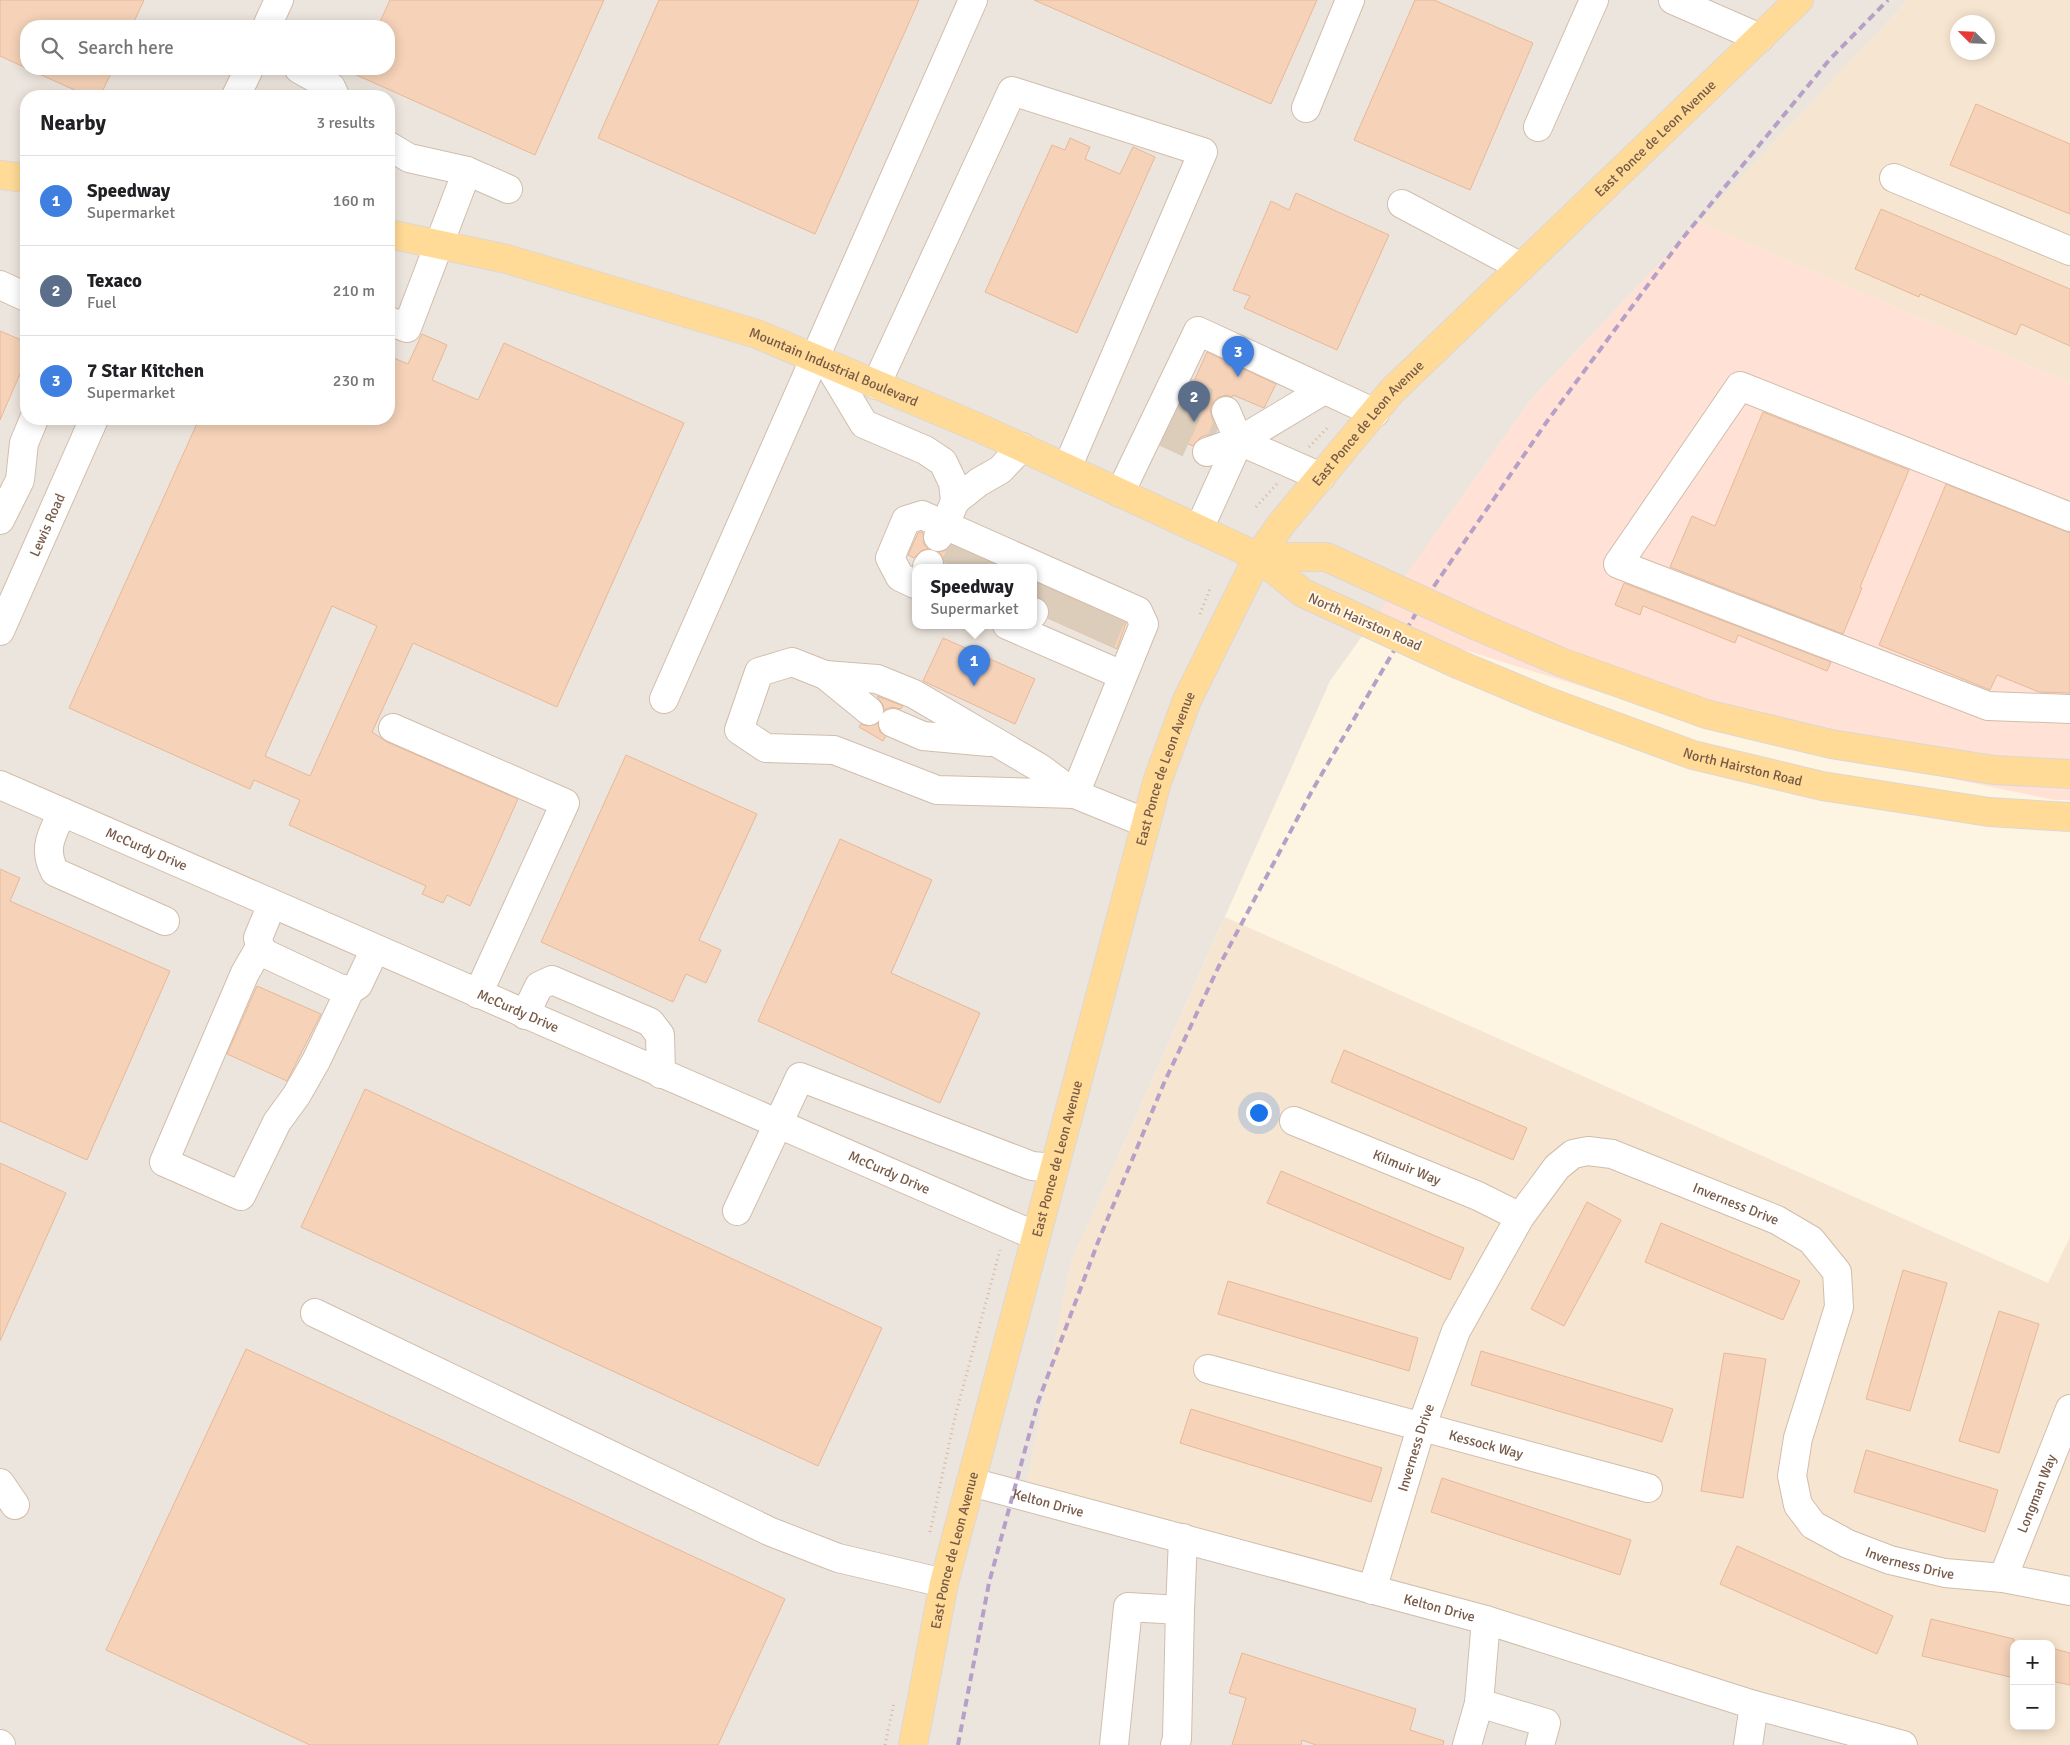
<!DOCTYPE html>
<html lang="en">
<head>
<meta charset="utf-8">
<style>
  :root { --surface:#fff; --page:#f6f6f6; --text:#202124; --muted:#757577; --line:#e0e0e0; --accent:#ea580c }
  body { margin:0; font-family:Signika,sans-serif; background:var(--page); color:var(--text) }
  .controls { position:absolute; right:15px; bottom:15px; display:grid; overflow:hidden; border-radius:10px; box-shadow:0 2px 12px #0003 }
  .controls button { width:45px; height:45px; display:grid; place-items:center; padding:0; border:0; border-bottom:1px solid var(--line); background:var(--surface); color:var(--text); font:25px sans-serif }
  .compass { position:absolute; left:1950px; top:15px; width:45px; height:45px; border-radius:50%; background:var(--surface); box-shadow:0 2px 12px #0003; rotate:294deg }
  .you { position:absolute; left:1258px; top:1112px; width:18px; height:18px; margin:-12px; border:4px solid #fff; border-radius:50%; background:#1a73e8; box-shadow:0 0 0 8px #1a73e833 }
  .badge { display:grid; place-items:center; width:32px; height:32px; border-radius:50%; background:var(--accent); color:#fff; font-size:16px; font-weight:700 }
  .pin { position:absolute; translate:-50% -41px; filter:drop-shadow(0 1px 2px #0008) }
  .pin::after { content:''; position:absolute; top:26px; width:18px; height:15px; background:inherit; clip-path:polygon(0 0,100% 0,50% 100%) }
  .popup { position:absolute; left:912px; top:564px; width:125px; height:65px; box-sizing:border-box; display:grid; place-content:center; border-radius:10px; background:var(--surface); filter:drop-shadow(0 1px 4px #0005); font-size:16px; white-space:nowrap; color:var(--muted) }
  .popup b { font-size:19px; color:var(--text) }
  .popup::after { content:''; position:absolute; left:50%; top:100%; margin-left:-10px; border:10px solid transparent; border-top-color:var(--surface) }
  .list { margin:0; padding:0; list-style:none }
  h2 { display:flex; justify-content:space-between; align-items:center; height:65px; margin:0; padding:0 20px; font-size:21px }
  h2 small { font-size:16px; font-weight:400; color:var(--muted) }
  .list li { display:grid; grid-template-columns:32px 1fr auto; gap:15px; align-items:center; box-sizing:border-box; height:90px; padding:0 20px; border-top:1px solid var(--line) }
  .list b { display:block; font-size:19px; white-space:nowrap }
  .list p { margin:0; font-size:16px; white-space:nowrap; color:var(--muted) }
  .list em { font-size:16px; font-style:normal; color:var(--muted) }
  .icon { flex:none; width:28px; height:28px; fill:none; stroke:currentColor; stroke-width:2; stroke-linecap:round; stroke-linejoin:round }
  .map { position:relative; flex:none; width:2070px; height:1745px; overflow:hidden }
  .search { position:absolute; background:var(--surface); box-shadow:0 2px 12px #0003; left:20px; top:20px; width:375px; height:55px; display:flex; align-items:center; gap:12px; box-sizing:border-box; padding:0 18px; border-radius:20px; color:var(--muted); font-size:19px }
  .panel { position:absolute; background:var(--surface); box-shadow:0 2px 12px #0003; left:20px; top:90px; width:375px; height:335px; border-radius:20px }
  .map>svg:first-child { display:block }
  .residential { fill:#f6e5d0; fill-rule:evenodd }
  .commercial { fill:#ffe2d5 }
  .industrial { fill:#ece5dd; fill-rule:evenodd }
  .building { fill:#f5d2b8; stroke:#e8b897; fill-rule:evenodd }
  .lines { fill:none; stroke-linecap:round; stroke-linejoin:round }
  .minor-tunnel { stroke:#dccdbb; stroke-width:28; stroke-dasharray:28 14; stroke-linecap:butt }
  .minor-casing { stroke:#d1bdab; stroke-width:30 }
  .major-casing { stroke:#ded7d3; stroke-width:30 }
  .path { stroke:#d9b59b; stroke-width:3; stroke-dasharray:1 4; stroke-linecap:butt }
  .minor { stroke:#fff; stroke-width:28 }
  .major { stroke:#ffdb97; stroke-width:28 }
  .rail { stroke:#b6a0c7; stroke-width:4; stroke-dasharray:8 5; stroke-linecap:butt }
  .major-bridge-casing { stroke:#ded7d3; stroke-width:30; stroke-linecap:butt }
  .major-bridge { stroke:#ffdb97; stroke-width:28 }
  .labels { text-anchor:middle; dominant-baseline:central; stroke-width:4; stroke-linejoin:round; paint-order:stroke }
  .street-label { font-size:14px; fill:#775947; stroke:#fff7e9 }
</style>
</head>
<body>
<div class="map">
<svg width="2070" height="1745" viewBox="0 0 2070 1745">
  <rect width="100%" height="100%" fill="#fef4e2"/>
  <!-- residential -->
  <g class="residential">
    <path d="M1908 0H2070V383L1698 222ZM1958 22H1988V52H1958Z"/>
    <path d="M1225 917 2048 1283 2070 1237V1745H1915L1023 1504 1071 1262ZM2014 1644H2051V1726H2014Z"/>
  </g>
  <!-- commercial -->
  <path class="commercial" d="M1698 222 2070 383V800H2054L1727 732 1372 621 1533 397Z"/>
  <!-- industrial -->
  <path class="industrial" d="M0 0H1908L1533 397 1330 681 1071 1262 1023 1504 1915 1745H0ZM26 26H389V69H26ZM26 96H389V419H26ZM915 567H1033V625H915Z"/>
  <!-- building -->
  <g class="building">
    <path d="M0 0H144L132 26H26V68L0 56Z"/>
    <path d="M390 0H604L535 155 343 69H389V26H378Z"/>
    <path d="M659 0H919L815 234 598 138Z"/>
    <path d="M1034 0H1317L1271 104Z"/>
    <path d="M1415 0H1434L1533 43 1470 190 1354 140Z"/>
    <path d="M28 69H113L100 96H88Z"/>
    <path d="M1976 104 2070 144V214L1950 165Z"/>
    <path d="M1070 138 1090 147 1085 159 1120 174 1133 147 1155 157 1077 333 985 292 1052 145 1065 150Z"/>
    <path d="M1296 193 1389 235 1337 350 1244 308 1250 296 1233 290 1271 201 1289 210Z"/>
    <path d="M1881 209 2070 289V346L2021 324 2016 335 1920 294 1919 297 1855 269Z"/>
    <path d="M0 331 26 342V360L0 420Z"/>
    <path d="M422 334 447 345 432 380 478 400 504 343 684 423 557 707 413 643 372 732 387 742 518 799 470 906 447 895 443 903 422 894 426 886 289 825 300 800 254 780 250 789 69 708 199 419H389V356L408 364ZM332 606 377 626 310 776 265 756Z"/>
    <path d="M1207 352 1276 384 1264 408 1233 395 1232 397 1227 395 1219 397 1213 402 1210 410 1216 432 1201 437 1193 446 1166 434 1187 389 1190 390Z"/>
    <path d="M1763 412 1909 470 1860 587 1862 588 1843 634 1670 567 1692 516 1715 526Z"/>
    <path d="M1946 484 2070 533V693L2039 692 1997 675 1990 690 1879 645Z"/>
    <path d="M921 532 923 533 924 544 928 549 922 550 914 558 908 555 918 533Z"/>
    <path d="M951 545 1001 567H944L943 558 939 552 946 550Z"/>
    <path d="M1033 581 1126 623 1117 649 1048 618 1050 611 1047 603 1041 598 1033 596Z"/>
    <path d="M1624 583 1831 662 1827 671 1738 635 1735 643 1643 606 1640 615 1615 605Z"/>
    <path d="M943 638 1035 679 1015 724 923 681Z"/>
    <path d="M877 696 903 706 901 709 892 707 884 710 883 705Z"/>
    <path d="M878 723 880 732 886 736 883 741 859 727 861 724 867 726Z"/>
    <path d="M626 755 757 814 699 940 721 950 706 983 686 974 673 1002 541 942Z"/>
    <path d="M840 839 932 880 891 973 980 1013 940 1103 758 1021Z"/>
    <path d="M0 869 20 878 10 901 170 971 87 1160 0 1121Z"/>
    <path d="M257 986 321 1014 287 1081 227 1054Z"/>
    <path d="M1344 1050 1527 1128 1513 1160 1331 1082Z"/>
    <path d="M365 1089 882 1328 818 1466 301 1227Z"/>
    <path d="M0 1163 66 1193 0 1341Z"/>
    <path d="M1281 1171 1464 1248 1450 1280 1267 1203Z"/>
    <path d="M1587 1202 1621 1220 1564 1326 1531 1309Z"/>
    <path d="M1661 1223 1800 1281 1783 1320 1645 1262Z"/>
    <path d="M1903 1270 1947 1283 1910 1411 1866 1399Z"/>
    <path d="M1228 1281 1418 1338 1409 1371 1218 1314Z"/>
    <path d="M1999 1311 2039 1324 1999 1453 1959 1441Z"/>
    <path d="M246 1349 785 1599 718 1745H310L106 1650Z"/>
    <path d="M1481 1351 1673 1409 1662 1442 1471 1385Z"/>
    <path d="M1724 1353 1766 1359 1743 1498 1701 1491Z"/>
    <path d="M1191 1409 1382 1468 1371 1502 1180 1443Z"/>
    <path d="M1866 1450 1998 1490 1985 1532 1854 1492Z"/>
    <path d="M1442 1478 1631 1540 1620 1575 1431 1512Z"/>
    <path d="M1737 1546 1893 1616 1877 1654 1720 1584Z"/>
    <path d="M1931 1619 2014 1639V1678L1922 1656Z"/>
    <path d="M2051 1648 2070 1653V1685L2051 1681Z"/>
    <path d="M1242 1653 1416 1709 1410 1730 1444 1741 1443 1745H1316L1302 1740 1301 1745H1232L1246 1698 1229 1693Z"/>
  </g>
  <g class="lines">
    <!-- minor-tunnel -->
    <g class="minor-tunnel">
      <path d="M1182 390 1226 411"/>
      <path d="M1172 412 1217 431"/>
      <path d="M1163 432 1207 452"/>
      <path d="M954 567 963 549"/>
      <path d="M979 567 983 558"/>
      <path d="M1034 612 1047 587"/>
      <path d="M1055 621 1068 597"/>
      <path d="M1079 632 1091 607"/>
      <path d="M1101 642 1112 616"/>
    </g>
    <defs>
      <g id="minor">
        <path d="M1673 0 1760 38"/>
        <path d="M267 26 279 0"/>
        <path d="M299 69 331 87 335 96"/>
        <path d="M236 96 249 69"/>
        <path d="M1306 108 1350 0"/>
        <path d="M1538 127 1594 0"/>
        <path d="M389 146 409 158 467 171 508 189"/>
        <path d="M1894 178 2070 251"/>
        <path d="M1402 204 1521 267"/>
        <path d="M0 285 26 297"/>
        <path d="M389 321 407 328 467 171"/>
        <path d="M828 364 864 424 925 450 943 462 953 483 955 501 945 525 938 537"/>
        <path d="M876 385 1012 91 1203 152 1067 468"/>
        <path d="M1226 411 1239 441"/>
        <path d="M1207 452 1239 441 1324 390"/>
        <path d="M1120 493 1198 331 1375 413"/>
        <path d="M955 501 979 482 1000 470 1022 447"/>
        <path d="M2070 517 1740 386 1618 564 1988 706 2070 709"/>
        <path d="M0 520 20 480 24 443 34 419"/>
        <path d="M1199 529 1239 441 1321 477"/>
        <path d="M927 567 929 564"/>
        <path d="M915 584 900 577 890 558 906 520 922 515 1138 611 1144 624 1075 794 1146 823"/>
        <path d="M1033 614 1034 612"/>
        <path d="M1007 625 1122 675"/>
        <path id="s1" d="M0 631 94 419"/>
        <path d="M792 662 825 675 877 679 914 694 1040 768 1075 794 937 790 834 750 766 748 739 730 759 672Z"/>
        <path d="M825 675 869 711"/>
        <path d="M664 699 973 0"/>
        <path d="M893 723 923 736 989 742"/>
        <path d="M393 728 565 803 478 994"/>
        <path id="s2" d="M0 785 1036 1236"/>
        <path d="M62 812C52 835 42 848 55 872L165 921"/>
        <path d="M272 904 258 938 260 947 266 954 339 988 350 990 358 985 375 949"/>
        <path d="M260 947 245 973 164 1162 241 1196 277 1122 296 1096 316 1061 350 990"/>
        <path d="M525 1015 539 986 552 980 650 1022 660 1035 661 1074"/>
        <path id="s3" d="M1294 1121 1478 1196 1520 1217"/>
        <path d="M737 1211 800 1077 1032 1166 1054 1168"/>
        <path d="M315 1313 771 1532 838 1558 944 1583"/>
        <path id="s4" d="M1208 1369 1648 1488"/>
        <path id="s5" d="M971 1482 1486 1620 1754 1705 1903 1745"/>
        <path d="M0 1483 15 1505"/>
        <path id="s6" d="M2003 1578 2070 1409"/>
        <path id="s7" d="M1372 1590 1421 1428 1456 1331 1520 1217 1557 1167 1573 1154 1588 1151 1612 1154 1777 1220 1811 1240 1837 1272 1839 1307 1798 1438 1792 1476 1798 1505 1813 1525 1848 1544 1890 1560 1945 1573 2003 1578 2070 1591"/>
        <path d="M1486 1620 1479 1703 1546 1723 1540 1745"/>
        <path d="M0 1744 1 1745"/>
        <path d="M1114 1745 1128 1607 1180 1610 1183 1538"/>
        <path d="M1175 1745 1177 1739 1180 1610"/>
        <path d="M1467 1745 1479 1703"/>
        <path d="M1748 1745 1754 1705"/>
      </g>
      <g id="major">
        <path d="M0 175 26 178"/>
        <path id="s8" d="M389 234 507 259 757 334 984 430 1231 544 1258 557 1303 593 1338 609"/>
        <path d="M1258 557H1326L1355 570"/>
        <path d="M1477 626 1561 662 1706 714 1831 744 1994 770 2070 774"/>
        <path id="s9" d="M1460 665 1546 701 1693 755 1822 786 1989 812 2070 817"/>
        <path id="s10" d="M913 1745 944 1583 1157 782 1187 700 1258 557 1282 523 1392 391 1799 0"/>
      </g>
    </defs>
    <!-- minor casing -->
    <use href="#minor" class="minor-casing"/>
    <!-- major casing -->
    <use href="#major" class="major-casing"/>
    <!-- path -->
    <g class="path">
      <path d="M1309 447 1329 426"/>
      <path d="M1256 507 1277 484"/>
      <path d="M1200 614 1211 586"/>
      <path d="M930 1532 955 1417 1000 1250"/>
      <path d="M885 1745 894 1702"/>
    </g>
    <!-- minor -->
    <use href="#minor" class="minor"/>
    <!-- major -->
    <use href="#major" class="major"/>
    <!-- rail -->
    <path class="rail" d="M958 1745 989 1583 1038 1402 1098 1242 1164 1083 1218 968 1313 789 1419 608 1548 420 1682 239 1830 59 1888 0"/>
    <defs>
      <g id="major-bridge">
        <path d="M1355 570 1477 626"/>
        <path d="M1338 609 1460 665"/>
      </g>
    </defs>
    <!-- major-bridge casing -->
    <use href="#major-bridge" class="major-bridge-casing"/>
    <!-- major-bridge -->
    <use href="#major-bridge" class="major-bridge"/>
  </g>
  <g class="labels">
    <!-- street labels -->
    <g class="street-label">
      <text stroke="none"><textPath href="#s10" startOffset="1819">East Ponce de Leon Avenue</textPath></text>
      <text stroke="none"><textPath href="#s8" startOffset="465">Mountain Industrial Boulevard</textPath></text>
      <text stroke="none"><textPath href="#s10" startOffset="1414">East Ponce de Leon Avenue</textPath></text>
      <text stroke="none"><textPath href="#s1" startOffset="116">Lewis Road</textPath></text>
      <text transform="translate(1365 622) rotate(24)">North Hairston Road</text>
      <text stroke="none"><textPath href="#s9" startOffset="301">North Hairston Road</textPath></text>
      <text stroke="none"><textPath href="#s10" startOffset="1009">East Ponce de Leon Avenue</textPath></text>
      <text stroke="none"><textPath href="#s2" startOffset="160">McCurdy Drive</textPath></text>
      <text stroke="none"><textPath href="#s2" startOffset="565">McCurdy Drive</textPath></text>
      <text stroke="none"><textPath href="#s10" startOffset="604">East Ponce de Leon Avenue</textPath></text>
      <text stroke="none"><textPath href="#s3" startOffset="122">Kilmuir Way</textPath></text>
      <text stroke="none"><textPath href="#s2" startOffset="970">McCurdy Drive</textPath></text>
      <text stroke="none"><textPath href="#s7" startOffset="659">Inverness Drive</textPath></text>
      <text stroke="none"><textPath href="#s4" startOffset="288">Kessock Way</textPath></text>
      <text stroke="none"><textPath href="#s7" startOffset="149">Inverness Drive</textPath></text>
      <text stroke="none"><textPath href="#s6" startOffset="91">Longman Way</textPath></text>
      <text stroke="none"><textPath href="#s5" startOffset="80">Kelton Drive</textPath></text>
      <text stroke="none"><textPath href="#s10" startOffset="199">East Ponce de Leon Avenue</textPath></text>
      <text stroke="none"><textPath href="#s7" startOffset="1154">Inverness Drive</textPath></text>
      <text stroke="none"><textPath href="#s5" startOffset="485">Kelton Drive</textPath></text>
    </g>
  </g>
</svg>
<div class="controls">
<button>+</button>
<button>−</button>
</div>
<svg class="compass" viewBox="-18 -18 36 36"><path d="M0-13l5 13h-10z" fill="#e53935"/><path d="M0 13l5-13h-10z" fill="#757577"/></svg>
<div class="you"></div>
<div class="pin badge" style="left:974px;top:686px;background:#3f7fe0">1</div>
<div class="popup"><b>Speedway</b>Supermarket</div>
<div class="pin badge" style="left:1194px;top:422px;background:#5c6f8a">2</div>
<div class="pin badge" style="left:1238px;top:377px;background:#3f7fe0">3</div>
<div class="search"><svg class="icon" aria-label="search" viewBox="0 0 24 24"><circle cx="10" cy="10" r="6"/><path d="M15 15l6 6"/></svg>Search here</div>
<section class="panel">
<h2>Nearby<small>3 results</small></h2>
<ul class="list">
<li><span class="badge" style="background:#3f7fe0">1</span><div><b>Speedway</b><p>Supermarket</p></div><em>160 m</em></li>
<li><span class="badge" style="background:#5c6f8a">2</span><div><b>Texaco</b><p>Fuel</p></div><em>210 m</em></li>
<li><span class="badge" style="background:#3f7fe0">3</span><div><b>7 Star Kitchen</b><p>Supermarket</p></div><em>230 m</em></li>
</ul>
</section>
</div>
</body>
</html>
